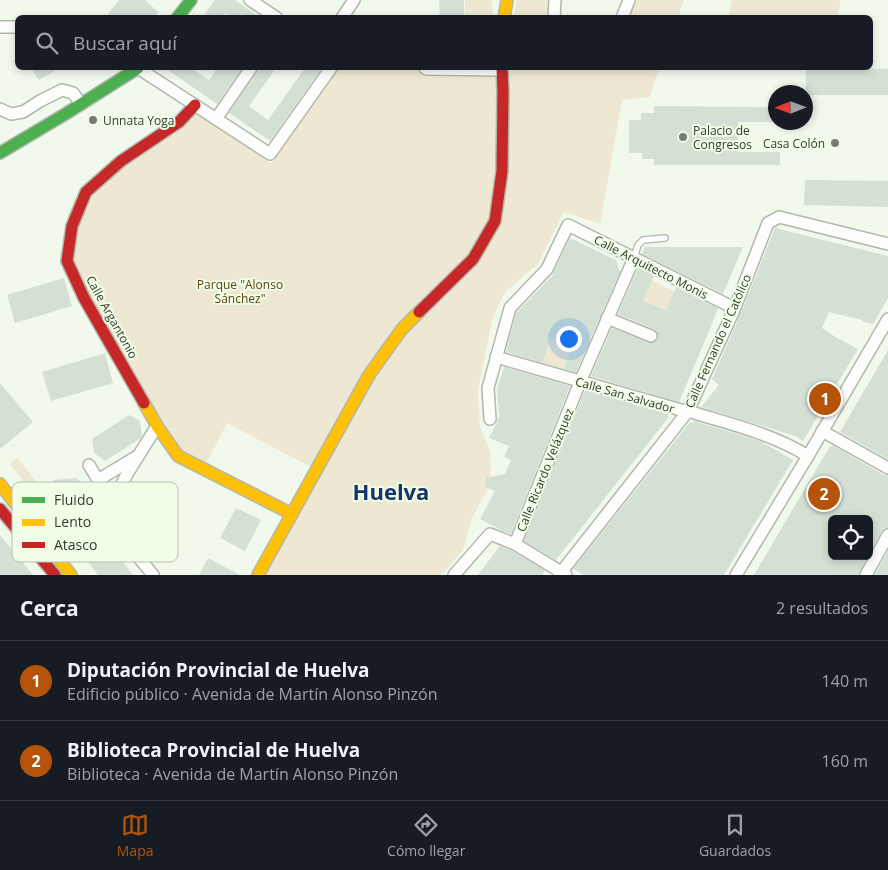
<!DOCTYPE html>
<html lang="es">
<head>
<meta charset="utf-8">
<style>
  :root { --surface:#171b24; --page:#20242c; --text:#f1f3f6; --muted:#9ea1a6; --line:#363941; --accent:#b45309 }
  body { margin:0; font-family:"Open Sans",sans-serif; background:var(--page); color:var(--text) }
  .controls { position:absolute; right:15px; bottom:15px; display:grid; overflow:hidden; border-radius:8px; box-shadow:0 2px 8px #0003 }
  .controls button { width:45px; height:45px; display:grid; place-items:center; padding:0; border:0; border-bottom:1px solid var(--line); background:var(--surface); color:var(--text); font:25px sans-serif }
  .compass { position:absolute; left:768px; top:85px; width:45px; height:45px; border-radius:50%; background:var(--surface); box-shadow:0 2px 8px #0003; rotate:269deg }
  .you { position:absolute; left:568px; top:338px; width:18px; height:18px; margin:-12px; border:4px solid #fff; border-radius:50%; background:#1a73e8; box-shadow:0 0 0 8px #1a73e833 }
  .badge { display:grid; place-items:center; width:32px; height:32px; border-radius:50%; background:var(--accent); color:#fff; font-size:16px; font-weight:700 }
  .pin { position:absolute; translate:-50% -50%; border:2px solid #fff; box-shadow:0 1px 5px #0006 }
  .list { margin:0; padding:0; list-style:none }
  h2 { display:flex; justify-content:space-between; align-items:center; height:65px; margin:0; padding:0 20px; font-size:21px }
  h2 small { font-size:16px; font-weight:400; color:var(--muted) }
  .list li { display:grid; grid-template-columns:32px 1fr auto; gap:15px; align-items:center; box-sizing:border-box; height:80px; padding:0 20px; border-top:1px solid var(--line) }
  .list b { display:block; font-size:19px; white-space:nowrap }
  .list p { margin:0; font-size:16px; white-space:nowrap; color:var(--muted) }
  .list em { font-size:16px; font-style:normal; color:var(--muted) }
  .icon { flex:none; width:28px; height:28px; fill:none; stroke:currentColor; stroke-width:2; stroke-linecap:round; stroke-linejoin:round }
  .map { position:relative; flex:none; width:888px; height:575px; overflow:hidden }
  .search { position:absolute; background:var(--surface); box-shadow:0 2px 8px #0003; left:15px; right:15px; top:15px; height:55px; display:flex; align-items:center; gap:12px; box-sizing:border-box; padding:0 18px; border-radius:8px; color:var(--muted); font-size:19px }
  .sheet { height:225px; background:var(--surface) }
  nav { display:flex; justify-content:space-around; align-items:center; box-sizing:border-box; height:70px; border-top:1px solid var(--line); background:var(--surface); font-size:14px; color:var(--muted) }
  nav a { display:grid; justify-items:center; gap:2px }
  nav .on { color:var(--accent) }
  .map>svg:first-child { display:block }
  .green { fill:#eee7d2 }
  .building { fill:#d5e0d5 }
  .lines { fill:none; stroke-linecap:round; stroke-linejoin:round }
  .lane-casing { stroke:#b2b7ae; stroke-width:8 }
  .street-casing { stroke:#b2b7ae; stroke-width:14 }
  .fast-casing { stroke:#b2b7ae; stroke-width:14 }
  .slow-casing { stroke:#b2b7ae; stroke-width:14 }
  .jam-casing { stroke:#b2b7ae; stroke-width:14 }
  .lane { stroke:#fdfefc; stroke-width:5.5 }
  .street { stroke:#fdfefc; stroke-width:11 }
  .fast { stroke:#4caf50; stroke-width:11 }
  .slow { stroke:#ffc107; stroke-width:11 }
  .jam { stroke:#c62828; stroke-width:11 }
  .poi-dot { fill:#777c72; stroke:#f0fde7; stroke-width:2 }
  .labels { text-anchor:middle; dominant-baseline:central; stroke-width:4; stroke-linejoin:round; paint-order:stroke }
  .poi-label { font-size:12px; fill:#353a31; stroke:#f0fde7; text-anchor:start }
  .street-label { font-size:12px; fill:#353a31; stroke:#f0fde7 }
  .park-label { font-size:12px; fill:#5d4312; stroke:#f0fde7 }
  .town-label { font-size:22px; font-weight:bold; fill:#18356b; stroke:#f0fde7 }
  .key { fill:#f0fde7; stroke:#b8c2b0; stroke-width:1 }
  .key-label { font-size:14px; fill:#353a31 }
</style>
</head>
<body>
<div class="map">
<svg width="888" height="575" viewBox="0 0 888 575">
  <rect width="100%" height="100%" fill="#f1f8ec"/>
  <!-- green -->
  <g class="green">
    <path d="M465 0H492L493 17H465Z"/>
    <path d="M517 0H549V17L513 18Z"/>
    <path d="M637 0H684L678 17H629Z"/>
    <path d="M732 0H841L837 17H728Z"/>
    <path d="M337 68H416L427 75 498 74 497 169 489 220 468 256 399 325 311 467 227 423 206 464 182 453 164 427 93 302 74 259 78 227 91 195 130 161 197 114 271 163Z"/>
    <path d="M509 68H567L569 69H593L595 68H659L650 97 622 100 600 224 564 212 538 264 505 292 492 320 478 391 480 427 490 452 491 483 472 518 463 550 442 575H266L373 381 407 333 501 222Z"/>
    <path d="M652 280 674 292 666 310 643 301Z"/>
    <path d="M553 329 563 332 560 342 570 346 564 370 543 364Z"/>
    <path d="M17 458 48 496 40 502 10 464Z"/>
  </g>
  <!-- building -->
  <g class="building">
    <path d="M119 0H145L158 12 153 18H105Z"/>
    <path d="M215 0H235L260 18H232L225 13 222 18H202Z"/>
    <path d="M439 0H464V18H440Z"/>
    <path d="M31 68H59L39 80Z"/>
    <path d="M165 68H191L209 80 217 68H242L217 104Z"/>
    <path d="M258 68H276L249 106 268 120 305 68H322L270 141 229 113 257 72Z"/>
    <path d="M806 68 888 69V95H806Z"/>
    <path d="M654 106 776 107V122H738V152H780V165H654V159H642V153H629V120H641V113H654Z"/>
    <path d="M805 180 888 181V207L804 205Z"/>
    <path d="M775 228 888 256V298L873 324 862 321V320L829 312 822 328 837 338 858 349 803 441 795 436 701 407 719 385 712 379 741 313Z"/>
    <path d="M570 238 616 260 620 272 576 372 564 369 571 345 550 339 543 363 506 352 516 313 552 276Z"/>
    <path d="M645 247H743L723 294 642 254Z"/>
    <path d="M638 268 654 276 643 301 666 310 676 287 718 308 709 331 679 402 591 376 612 328 649 343 655 342 658 339V335L654 329 618 314Z"/>
    <path d="M64 278 72 306 15 323 7 295Z"/>
    <path d="M888 350V459L840 432Z"/>
    <path d="M105 353 113 383 51 401 42 372Z"/>
    <path d="M504 367 570 386 511 534 501 530 480 519 495 491 485 487 486 478 505 474 511 460 504 457 509 446 489 438 497 422 499 415 497 389Z"/>
    <path d="M0 383 33 422 0 449Z"/>
    <path d="M585 390 668 414V418L556 560 524 541Z"/>
    <path d="M129 415 140 421 142 436 141 438 105 461 94 453 92 439Z"/>
    <path d="M694 421 760 441 793 460 724 575H584L573 569 690 422 693 423Z"/>
    <path d="M832 445 884 475H888V528H885L882 531 869 554V519H832V556H868L859 575H754L830 446 832 447Z"/>
    <path d="M76 478 91 490 92 499 87 517 133 575H98L76 545 78 542 77 538 73 536 69 538 55 528 42 509 47 488 54 480Z"/>
    <path d="M236 508 261 520 245 551 220 538Z"/>
    <path d="M0 535 33 575H0Z"/>
    <path d="M500 546 512 551 544 570 543 575H478Z"/>
    <path d="M888 551V575H875Z"/>
    <path d="M208 558 240 575H199Z"/>
  </g>
  <g class="lines">
    <defs>
      <g id="lane">
        <path d="M634 258 638 245 643 240 665 238"/>
        <path d="M57 555 73 541"/>
      </g>
      <g id="street">
        <path d="M250 0 277 18"/>
        <path d="M342 18 354 0"/>
        <path d="M554 18 555 0"/>
        <path d="M622 18 629 0"/>
        <path d="M0 27H18"/>
        <path d="M138 68 270 154 331 68"/>
        <path d="M425 68 427 69 502 70"/>
        <path d="M0 109 11 114 23 112 40 101 62 90 73 93 81 104"/>
        <path d="M216 119 251 68"/>
        <path d="M607 318 651 336"/>
        <path d="M496 357 681 410 688 411C729 424 771 433 808 456"/>
        <path d="M490 419 488 388 510 308 547 269 568 225 730 306 734 310"/>
        <path d="M822 431 888 468"/>
        <path d="M89 465 98 480 136 457"/>
        <path d="M98 480 110 508"/>
        <path d="M515 544 580 382 634 258"/>
        <path d="M153 575 110 522V508L127 474 157 426"/>
        <path d="M454 575 490 534 515 544 566 575"/>
        <path d="M559 575 688 411 734 310 768 223 779 217 888 244"/>
        <path d="M736 575 808 456 888 319"/>
        <path d="M866 575 888 535"/>
      </g>
      <g id="fast">
        <path d="M177 18 191 0"/>
        <path d="M0 153 67 113 138 68"/>
      </g>
      <g id="slow">
        <path d="M504 18 507 0"/>
        <path d="M144 403 157 426 178 456 292 514"/>
        <path d="M0 484 71 575"/>
        <path d="M258 575 369 375 402 329 419 312"/>
      </g>
      <g id="jam">
        <path d="M419 312 473 259 495 221 502 171 503 92 502 68"/>
        <path d="M144 403 84 298 67 261 72 226 86 192 121 161 179 122 195 105"/>
        <path d="M0 509 55 575"/>
      </g>
    </defs>
    <!-- lane casing -->
    <use href="#lane" class="lane-casing"/>
    <!-- street casing -->
    <use href="#street" class="street-casing"/>
    <!-- fast casing -->
    <use href="#fast" class="fast-casing"/>
    <!-- slow casing -->
    <use href="#slow" class="slow-casing"/>
    <!-- jam casing -->
    <use href="#jam" class="jam-casing"/>
    <!-- lane -->
    <use href="#lane" class="lane"/>
    <!-- street -->
    <use href="#street" class="street"/>
    <!-- fast -->
    <use href="#fast" class="fast"/>
    <!-- slow -->
    <use href="#slow" class="slow"/>
    <!-- jam -->
    <use href="#jam" class="jam"/>
  </g>
  <!-- markers -->
  <g class="poi-dot">
    <circle cx="93" cy="120" r="5"/>
    <circle cx="683" cy="137" r="5"/>
    <circle cx="835" cy="143" r="5"/>
  </g>
  <g class="labels">
    <!-- poi labels -->
    <g class="poi-label">
      <text x="103" y="120">Unnata Yoga</text>
      <text x="693" y="130">Palacio de<tspan x="693" dy="14">Congresos</tspan></text>
      <text x="825" y="143" text-anchor="end">Casa Colón</text>
    </g>
    <!-- street labels -->
    <g class="street-label">
      <text transform="translate(651 267) rotate(27)">Calle Arquitecto Monis</text>
      <text transform="translate(112 317) rotate(61)">Calle Argantonio</text>
      <text transform="translate(718 341) rotate(-66)">Calle Fernando el Católico</text>
      <text transform="translate(625 395) rotate(16)">Calle San Salvador</text>
      <text transform="translate(545 470) rotate(-68)">Calle Ricardo Velázquez</text>
    </g>
    <!-- park labels -->
    <g class="park-label">
      <text x="240" y="284">Parque "Alonso<tspan x="240" dy="14">Sánchez"</tspan></text>
    </g>
    <!-- town labels -->
    <g class="town-label">
      <text x="391" y="491">Huelva</text>
    </g>
  </g>
  <!-- legend -->
  <rect x="12" y="482" width="166" height="80" rx="8" class="key"/>
  <rect x="22" y="497" width="23" height="6" fill="#4caf50"/>
  <rect x="22" y="519" width="23" height="7" fill="#ffc107"/>
  <rect x="22" y="542" width="23" height="6" fill="#c62828"/>
  <g class="key-label">
    <text x="54" y="505">Fluido</text>
    <text x="54" y="527">Lento</text>
    <text x="54" y="550">Atasco</text>
  </g>
</svg>
<div class="controls">
<button><svg class="icon" aria-label="locate" viewBox="0 0 24 24"><circle cx="12" cy="12" r="6"/><path d="M12 2v4M12 18v4M2 12h4M18 12h4"/></svg></button>
</div>
<svg class="compass" viewBox="-18 -18 36 36"><path d="M0-13l5 13h-10z" fill="#e53935"/><path d="M0 13l5-13h-10z" fill="#9ea1a6"/></svg>
<div class="you"></div>
<div class="pin badge" style="left:825px;top:399px">1</div>
<div class="pin badge" style="left:824px;top:494px">2</div>
<div class="search"><svg class="icon" aria-label="search" viewBox="0 0 24 24"><circle cx="10" cy="10" r="6"/><path d="M15 15l6 6"/></svg>Buscar aquí</div>
</div>
<section class="sheet">
<h2>Cerca<small>2 resultados</small></h2>
<ul class="list">
<li><span class="badge">1</span><div><b>Diputación Provincial de Huelva</b><p>Edificio público · Avenida de Martín Alonso Pinzón</p></div><em>140 m</em></li>
<li><span class="badge">2</span><div><b>Biblioteca Provincial de Huelva</b><p>Biblioteca · Avenida de Martín Alonso Pinzón</p></div><em>160 m</em></li>
</ul>
</section>
<nav>
<a class="on"><svg class="icon" aria-label="map" viewBox="0 0 24 24"><path d="M3 6l6-2 6 2 6-2v14l-6 2-6-2-6 2zM9 4v14M15 6v14"/></svg>Mapa</a>
<a><svg class="icon" aria-label="directions" viewBox="0 0 24 24"><path d="M12 3l9 9-9 9-9-9zM9 14v-3h6M13 9l2 2-2 2"/></svg>Cómo llegar</a>
<a><svg class="icon" aria-label="saved" viewBox="0 0 24 24"><path d="M7 4h10v16l-5-4-5 4z"/></svg>Guardados</a>
</nav>
</body>
</html>
